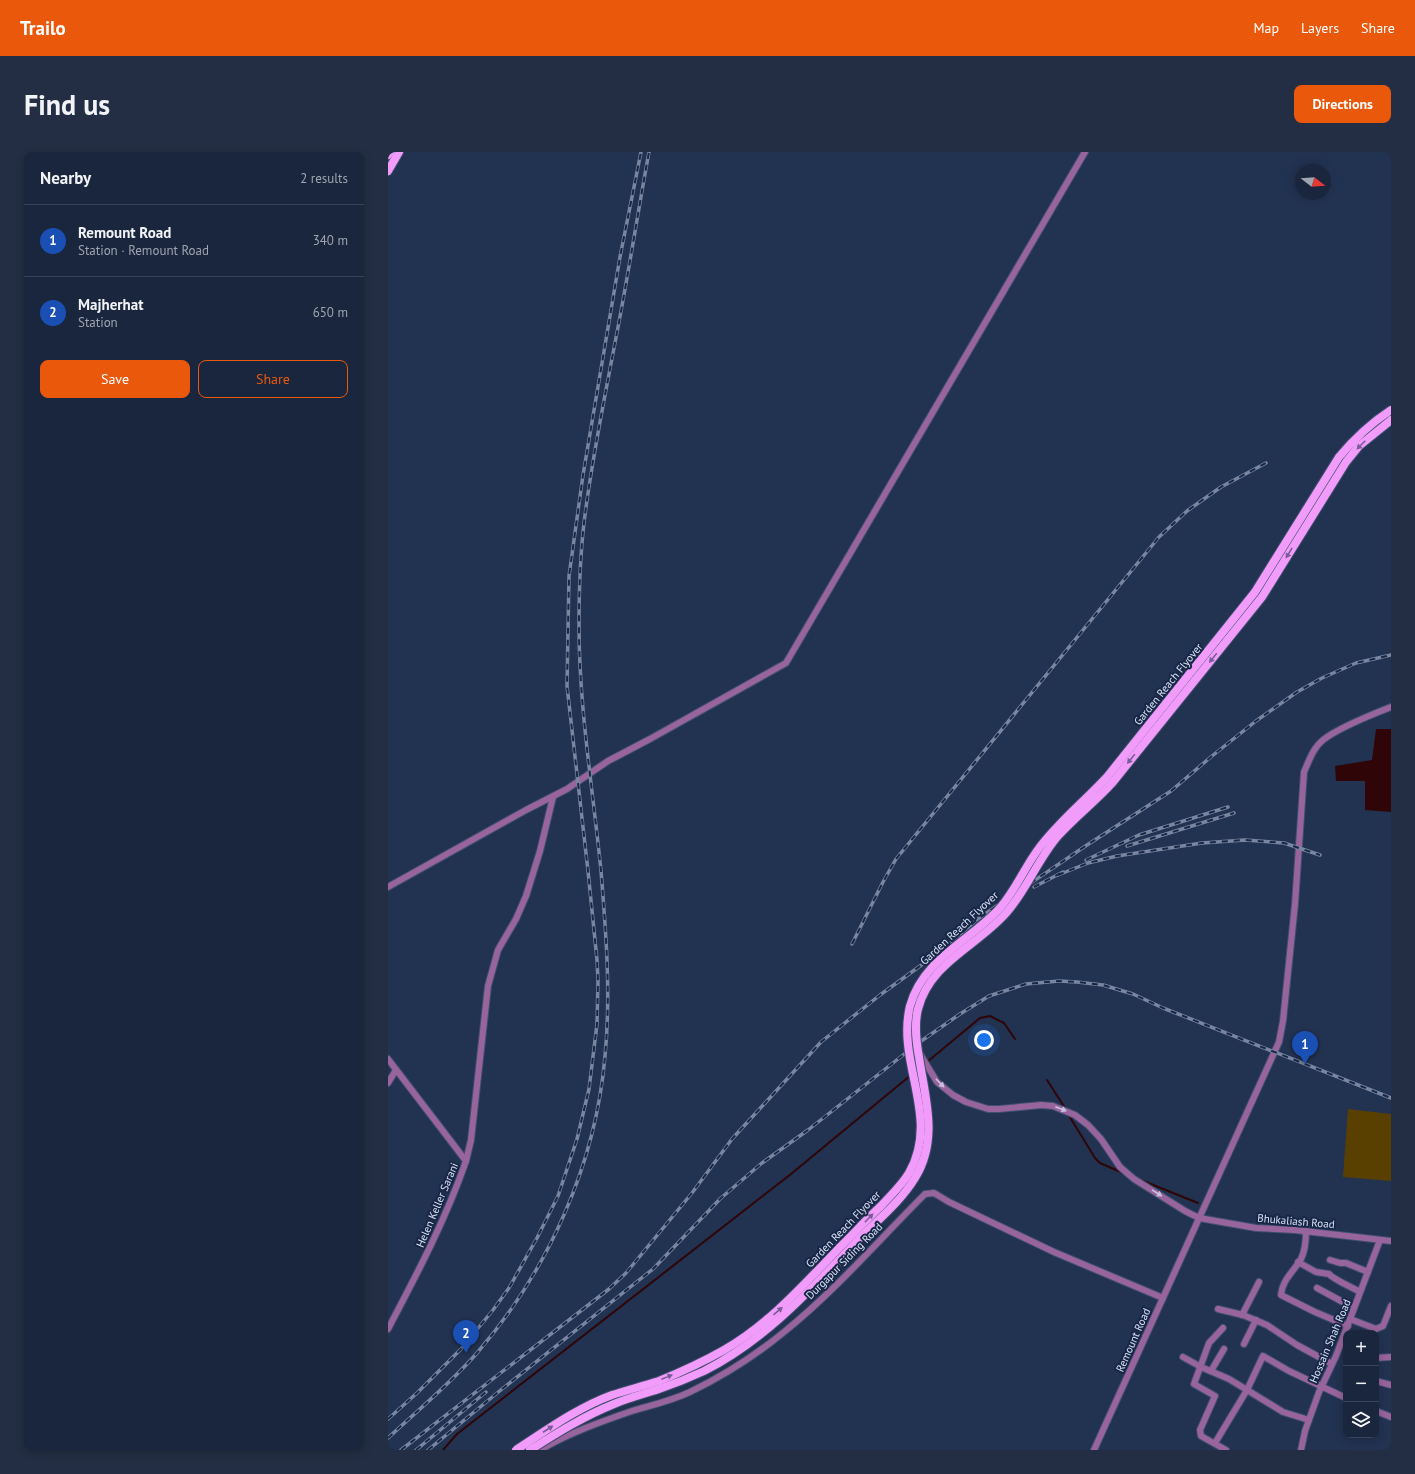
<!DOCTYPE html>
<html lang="en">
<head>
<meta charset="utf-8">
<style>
  :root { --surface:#1a263d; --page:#232e44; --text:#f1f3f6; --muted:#9fa5b0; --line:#384357; --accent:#ea580c }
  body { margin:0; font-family:"PT Sans",sans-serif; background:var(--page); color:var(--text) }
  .controls { position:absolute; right:12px; bottom:12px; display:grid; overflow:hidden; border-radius:8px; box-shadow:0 2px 10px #0003 }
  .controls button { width:36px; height:36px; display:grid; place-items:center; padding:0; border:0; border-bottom:1px solid var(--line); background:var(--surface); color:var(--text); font:20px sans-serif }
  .compass { position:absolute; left:907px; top:12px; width:36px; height:36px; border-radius:50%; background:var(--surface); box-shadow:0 2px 10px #0003; rotate:107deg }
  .you { position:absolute; left:596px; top:888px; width:14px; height:14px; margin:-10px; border:3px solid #fff; border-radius:50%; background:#1a73e8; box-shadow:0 0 0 6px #1a73e833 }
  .badge { display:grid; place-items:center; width:26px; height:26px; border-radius:50%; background:var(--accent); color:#fff; font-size:13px; font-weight:700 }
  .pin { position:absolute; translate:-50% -33px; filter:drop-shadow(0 1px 2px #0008) }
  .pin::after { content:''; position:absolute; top:21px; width:14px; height:12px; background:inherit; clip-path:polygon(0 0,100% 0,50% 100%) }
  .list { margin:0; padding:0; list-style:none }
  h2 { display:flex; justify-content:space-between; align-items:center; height:52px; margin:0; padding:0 16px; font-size:17px }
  h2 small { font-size:13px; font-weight:400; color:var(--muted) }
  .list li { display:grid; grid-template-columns:26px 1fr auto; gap:12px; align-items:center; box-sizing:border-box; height:72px; padding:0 16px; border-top:1px solid var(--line) }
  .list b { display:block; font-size:15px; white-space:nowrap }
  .list p { margin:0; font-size:13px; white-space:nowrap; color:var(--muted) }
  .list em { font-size:13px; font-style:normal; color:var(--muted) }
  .actions { display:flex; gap:8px; padding:12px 16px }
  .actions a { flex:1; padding:9px 0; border:1px solid var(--accent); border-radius:8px; text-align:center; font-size:14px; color:var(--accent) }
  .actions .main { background:var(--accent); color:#fff }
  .icon { flex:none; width:22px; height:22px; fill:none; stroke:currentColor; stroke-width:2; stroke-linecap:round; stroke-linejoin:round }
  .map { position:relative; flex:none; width:1003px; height:1298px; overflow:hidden; border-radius:8px }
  header { display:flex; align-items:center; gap:24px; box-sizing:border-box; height:56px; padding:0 20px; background:var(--accent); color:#fff }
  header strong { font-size:19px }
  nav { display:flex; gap:22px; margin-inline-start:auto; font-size:14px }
  .intro { display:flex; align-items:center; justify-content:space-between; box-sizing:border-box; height:96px; padding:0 24px }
  h1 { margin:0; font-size:28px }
  .button { padding:10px 18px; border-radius:8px; background:var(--accent); color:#fff; font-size:14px; font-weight:700 }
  main { display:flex; gap:24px; padding:0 24px }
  aside { flex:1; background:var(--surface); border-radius:8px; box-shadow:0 2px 10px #0003 }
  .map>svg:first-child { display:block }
  .green { fill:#594000 }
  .water { fill:#2f0507 }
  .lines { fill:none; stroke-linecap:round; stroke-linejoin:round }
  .stream { stroke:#2f0507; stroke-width:2 }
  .minor-casing { stroke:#3f4e6c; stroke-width:8 }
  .major-casing { stroke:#3f4e6c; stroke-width:10 }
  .minor { stroke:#98649d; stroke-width:6 }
  .major { stroke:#f19cfa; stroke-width:8 }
  .rail-casing { stroke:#7986a0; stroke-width:3.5 }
  .rail { stroke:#192746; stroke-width:2; stroke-dasharray:6; stroke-linecap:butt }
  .major-bridge-casing { stroke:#3f4e6c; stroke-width:10; stroke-linecap:butt }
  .major-bridge { stroke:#f19cfa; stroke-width:8 }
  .oneway { fill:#7a5c97 }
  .oneway2 { fill:#c8c2e0 }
  .labels { text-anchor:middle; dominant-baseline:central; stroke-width:4; stroke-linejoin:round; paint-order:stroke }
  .street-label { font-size:11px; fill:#d8e2f7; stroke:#192746 }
</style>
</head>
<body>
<header>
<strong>Trailo</strong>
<nav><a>Map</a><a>Layers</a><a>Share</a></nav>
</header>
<div class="intro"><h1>Find us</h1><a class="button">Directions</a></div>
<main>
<aside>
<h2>Nearby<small>2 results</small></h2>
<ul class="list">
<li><span class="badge" style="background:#1a4fb4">1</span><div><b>Remount Road</b><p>Station · Remount Road</p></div><em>340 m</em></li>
<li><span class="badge" style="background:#1a4fb4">2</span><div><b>Majherhat</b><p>Station</p></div><em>650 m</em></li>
</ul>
<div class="actions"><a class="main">Save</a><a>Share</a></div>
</aside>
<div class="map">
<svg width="1003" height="1298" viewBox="0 0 1003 1298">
  <rect width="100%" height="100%" fill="#223251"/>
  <!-- green -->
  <path class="green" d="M960 957 1003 962V1029L955 1025Z"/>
  <!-- water -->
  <path class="water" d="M988 577H1003V660L977 658V629H948L947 614 984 608Z"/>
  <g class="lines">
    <!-- stream -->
    <g class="stream">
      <path d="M539 910 592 866 602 864 616 871 627 887"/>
      <path d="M659 928 677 956"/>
      <path d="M680 962 707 1006 712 1011 735 1021"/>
      <path d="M753 1028 810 1051"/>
      <path d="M55 1298 69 1282 403 1022 523 923"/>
    </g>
    <defs>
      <g id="minor">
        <path d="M0 735 138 658 179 637 220 609 262 587 398 511 697 0"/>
        <path d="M532 902 549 930 565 943 578 950 600 957H611L653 953 665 954 687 963 700 973 713 987 732 1015 746 1027 797 1059 811 1066 868 1076 907 1078 1003 1089"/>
        <path d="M0 907 78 1009C58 1067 29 1122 0 1177"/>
        <path d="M0 931 8 918"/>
        <path d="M78 1009 83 988 100 834 110 798 128 767 138 744 152 699 165 645"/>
        <path d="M918 1079C918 1088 917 1099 913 1107 906 1119 894 1128 893 1143L927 1160 960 1174"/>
        <path d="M942 1108 952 1111H958L980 1120"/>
        <path d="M910 1110 928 1120 941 1122C946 1128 964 1135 972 1140"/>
        <path d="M929 1136 966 1156"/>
        <path d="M830 1157 855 1163 879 1173 909 1193 944 1212"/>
        <path d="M854 1163 871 1130"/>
        <path d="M962 1167 988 1177 995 1174 1003 1154"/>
        <path d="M835 1176 821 1191 806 1232 827 1244 812 1278 813 1284 838 1298"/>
        <path d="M856 1192 868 1168"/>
        <path d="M795 1205 813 1215 841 1227 895 1260 921 1268"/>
        <path d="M988 1206 1003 1205"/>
        <path d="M823 1219 836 1197"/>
        <path d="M988 1229 1003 1233"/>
        <path d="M988 1259 1003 1265"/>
        <path d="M827 1291 859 1238 875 1204 901 1219 958 1246"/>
        <path d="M152 1298C181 1281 212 1270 244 1259 264 1253 283 1249 302 1240 335 1224 368 1203 396 1180 447 1139 491 1088 537 1042L546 1041 561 1050 666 1100 775 1146"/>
        <path d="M706 1298 891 890 895 869 907 752 916 620C921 609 925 596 935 588 950 576 985 562 1003 555"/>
        <path d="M913 1298 917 1279 931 1240 948 1204 992 1088"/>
      </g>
      <g id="major">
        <path d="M0 3 2 0"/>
        <path d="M0 19 11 0"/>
      </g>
    </defs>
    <!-- minor casing -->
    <use href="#minor" class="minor-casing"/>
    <!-- major casing -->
    <use href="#major" class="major-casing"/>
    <!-- minor -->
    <use href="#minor" class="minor"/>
    <!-- major -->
    <use href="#major" class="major"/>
    <defs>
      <g id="rail">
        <path d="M739 694 846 661"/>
        <path d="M698 708 751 683 840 655"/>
        <path d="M670 723 700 711 729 704 814 691 857 688 896 691 932 703"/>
        <path d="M646 735 675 720"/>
        <path d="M464 792 495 730 508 707 771 385 799 359 833 335 878 311"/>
        <path d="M0 1267 29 1241 73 1197 105 1158 121 1136 149 1086 170 1044 189 987 201 937 209 872 210 829 209 808 200 719 179 534 181 424 195 323 232 105 253 0"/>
        <path d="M0 1286C30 1258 62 1232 89 1201 160 1119 208 1012 217 904 223 843 218 780 213 719 205 638 191 556 191 474 191 440 192 405 196 371 203 312 215 254 226 196 239 131 249 65 261 0"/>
        <path d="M13 1298 221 1137 238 1121 304 1041 344 987 433 890 492 843 550 801 591 766 699 693 783 639 824 604 868 569 909 540 934 526 968 511 1003 503"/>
        <path d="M28 1298 98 1240"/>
        <path d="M40 1298 114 1237 265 1117 333 1046 374 1011 420 978 529 892 572 862 601 844 638 832 671 829 689 830 715 833 745 842 775 856 1003 946"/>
      </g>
    </defs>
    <!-- rail casing -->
    <use href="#rail" class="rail-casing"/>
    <!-- rail -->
    <use href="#rail" class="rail"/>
    <defs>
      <g id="major-bridge">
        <path d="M128 1298C159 1278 189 1256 224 1243 240 1238 255 1234 271 1229 293 1220 315 1210 336 1198 383 1171 418 1130 455 1092 468 1079 480 1066 493 1054 503 1043 514 1033 521 1021 553 965 508 911 522 854 535 807 582 789 612 756 627 739 636 717 649 699 669 671 696 650 719 625L867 440 951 305C966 287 983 271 1003 258"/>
        <path d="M142 1298C169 1281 196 1264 226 1252 240 1246 256 1242 271 1237 286 1232 301 1226 316 1219 379 1187 424 1136 472 1086 491 1067 513 1049 527 1026 551 987 537 946 531 905 528 889 526 873 530 857 542 810 590 794 619 760 639 737 650 707 670 684 687 665 708 649 725 630L874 445 958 310 971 294 1003 268"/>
      </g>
    </defs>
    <!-- major-bridge casing -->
    <use href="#major-bridge" class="major-bridge-casing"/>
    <!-- major-bridge -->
    <use href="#major-bridge" class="major-bridge"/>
  </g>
  <!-- one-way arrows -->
  <defs><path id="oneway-solid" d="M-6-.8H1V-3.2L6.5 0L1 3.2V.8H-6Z"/></defs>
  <g class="oneway">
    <use href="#oneway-solid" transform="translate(973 293) rotate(135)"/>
    <use href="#oneway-solid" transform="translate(901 401) rotate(121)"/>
    <use href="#oneway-solid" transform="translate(825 506) rotate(129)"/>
    <use href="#oneway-solid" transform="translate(743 607) rotate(129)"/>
    <use href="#oneway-solid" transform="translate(481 1066) rotate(-46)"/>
    <use href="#oneway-solid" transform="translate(390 1159) rotate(-41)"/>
    <use href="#oneway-solid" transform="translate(279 1225) rotate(-22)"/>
    <use href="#oneway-solid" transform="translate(160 1277) rotate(-33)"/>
  </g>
  <g class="oneway2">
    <use href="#oneway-solid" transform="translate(552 931) rotate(46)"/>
    <use href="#oneway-solid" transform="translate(673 957) rotate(21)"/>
    <use href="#oneway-solid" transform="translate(769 1041) rotate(32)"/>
  </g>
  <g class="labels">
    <!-- street labels -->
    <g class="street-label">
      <text transform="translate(780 532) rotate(-51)">Garden Reach Flyover</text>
      <text transform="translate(571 776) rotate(-43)">Garden Reach Flyover</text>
      <text transform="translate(49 1053) rotate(-67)">Helen Keller Sarani</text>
      <text transform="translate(908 1069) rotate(5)">Bhukaliash Road</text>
      <text transform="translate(455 1077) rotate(-46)">Garden Reach Flyover</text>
      <text transform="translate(456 1109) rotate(-45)">Durgapur Siding Road</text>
      <text transform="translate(745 1188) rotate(-66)">Remount Road</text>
      <text transform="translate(942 1189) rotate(-67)">Hossain Shah Road</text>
    </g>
  </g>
</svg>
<div class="controls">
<button>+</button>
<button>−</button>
<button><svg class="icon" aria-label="layers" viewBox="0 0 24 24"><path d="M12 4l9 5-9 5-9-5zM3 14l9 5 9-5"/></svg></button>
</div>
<svg class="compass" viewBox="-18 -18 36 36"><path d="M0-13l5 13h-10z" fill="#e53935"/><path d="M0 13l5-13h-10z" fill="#9fa5b0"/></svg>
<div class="you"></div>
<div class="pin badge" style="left:917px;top:912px;background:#1a4fb4">1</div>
<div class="pin badge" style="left:78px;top:1201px;background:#1a4fb4">2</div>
</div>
</main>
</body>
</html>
